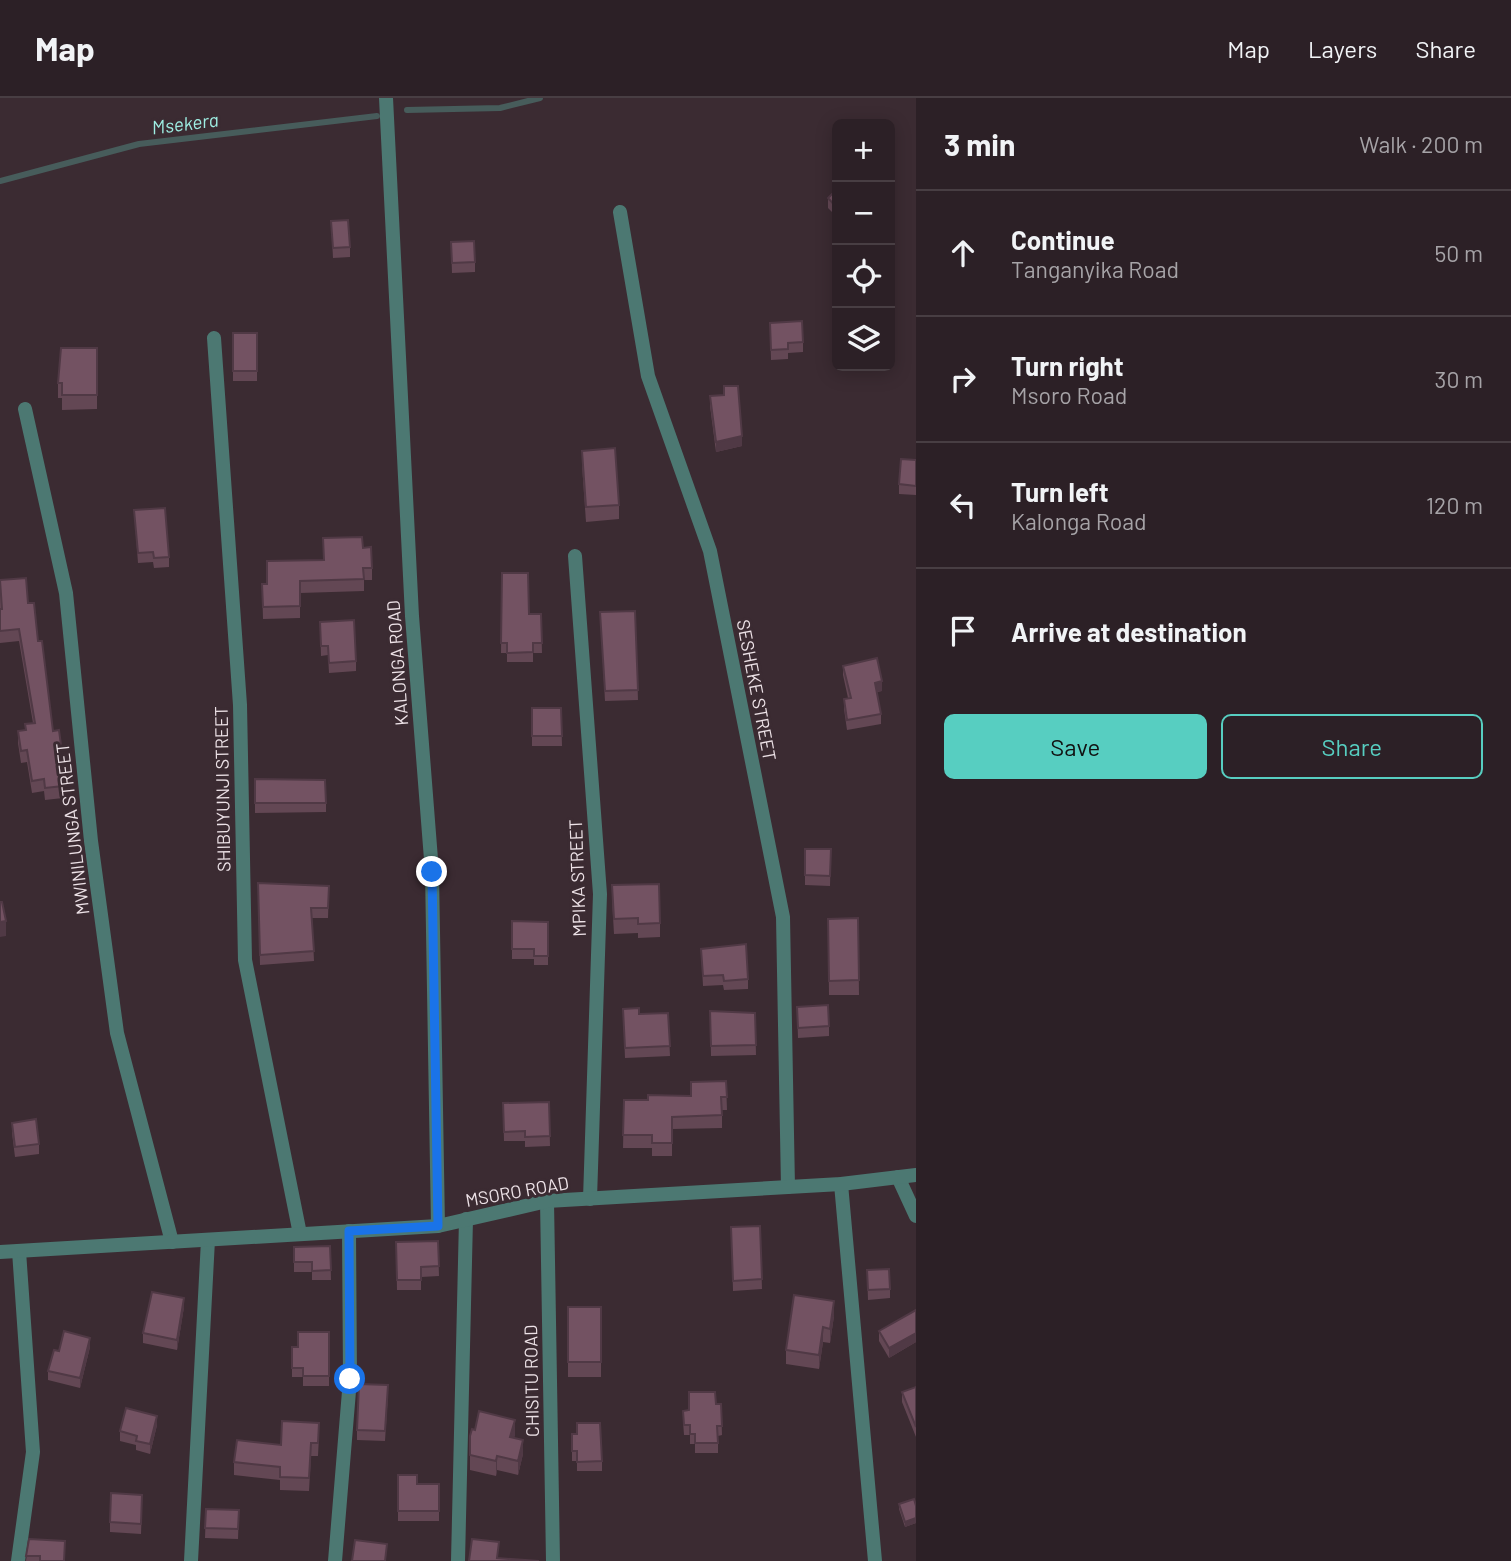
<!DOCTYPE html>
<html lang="en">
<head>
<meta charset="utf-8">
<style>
  :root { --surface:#2c2026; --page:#382d32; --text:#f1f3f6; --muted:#a6a3a7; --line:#483e43; --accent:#57cec1 }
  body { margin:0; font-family:Barlow,sans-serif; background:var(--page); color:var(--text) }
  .controls { position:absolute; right:21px; top:21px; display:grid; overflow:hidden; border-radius:10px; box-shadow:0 4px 18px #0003 }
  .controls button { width:63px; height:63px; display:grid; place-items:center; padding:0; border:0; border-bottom:2px solid var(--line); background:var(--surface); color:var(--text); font:35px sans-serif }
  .stop { position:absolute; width:21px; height:21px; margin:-16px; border:5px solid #1a73e8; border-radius:50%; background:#fff }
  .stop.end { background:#1a73e8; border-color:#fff; box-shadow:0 2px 7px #0008 }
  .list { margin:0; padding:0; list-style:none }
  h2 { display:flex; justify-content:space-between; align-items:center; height:91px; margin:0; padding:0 28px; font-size:30px }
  h2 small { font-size:23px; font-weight:400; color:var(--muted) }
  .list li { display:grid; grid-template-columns:46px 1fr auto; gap:21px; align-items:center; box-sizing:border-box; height:126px; padding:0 28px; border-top:2px solid var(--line) }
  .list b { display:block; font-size:26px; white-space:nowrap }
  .list p { margin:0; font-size:23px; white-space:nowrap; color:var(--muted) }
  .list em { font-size:23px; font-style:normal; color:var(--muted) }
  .actions { display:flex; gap:14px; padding:21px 28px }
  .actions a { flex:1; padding:16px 0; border:2px solid var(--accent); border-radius:10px; text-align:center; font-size:24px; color:var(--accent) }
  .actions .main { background:var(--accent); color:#111 }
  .icon { flex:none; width:38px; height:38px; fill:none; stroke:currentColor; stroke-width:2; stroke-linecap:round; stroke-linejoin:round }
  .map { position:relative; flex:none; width:916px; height:1463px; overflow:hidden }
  header { display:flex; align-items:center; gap:42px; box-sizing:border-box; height:98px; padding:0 35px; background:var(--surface); border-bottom:2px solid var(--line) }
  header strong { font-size:33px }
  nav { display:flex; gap:38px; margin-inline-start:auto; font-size:24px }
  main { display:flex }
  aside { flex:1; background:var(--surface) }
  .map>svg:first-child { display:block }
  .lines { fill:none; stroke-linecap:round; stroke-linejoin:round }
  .stream { stroke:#475c5b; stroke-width:6 }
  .minor { stroke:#4c7872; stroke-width:14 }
  .tertiary { stroke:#4c7872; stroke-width:14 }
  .wall { fill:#634754 }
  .shaded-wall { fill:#503945 }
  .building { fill:#735262; stroke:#503945; stroke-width:2 }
  .route { stroke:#1a73e8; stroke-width:9 }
  .labels { text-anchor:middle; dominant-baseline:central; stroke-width:6; stroke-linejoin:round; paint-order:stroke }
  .street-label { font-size:18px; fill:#ede2e7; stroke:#3b2b32 }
  .water-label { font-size:19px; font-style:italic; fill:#9eeee3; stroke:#3b2b32 }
</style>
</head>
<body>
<header>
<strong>Map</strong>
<nav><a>Map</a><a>Layers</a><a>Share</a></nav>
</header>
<main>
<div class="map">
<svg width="916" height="1463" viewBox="0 0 916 1463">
  <rect width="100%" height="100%" fill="#3b2b32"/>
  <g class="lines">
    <!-- stream -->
    <g class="stream">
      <path d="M407 12 500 10 540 0"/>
      <path d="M0 83 139 46 377 18"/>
    </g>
    <!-- minor -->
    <g class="minor">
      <path d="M386 0 412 518 432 774 438 1128"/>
      <path d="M620 114 648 278 710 453 783 819 788 1089"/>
      <path d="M214 240 240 607 245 862 300 1136"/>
      <path d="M25 311 66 495 91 743 117 935 172 1144"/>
      <path d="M575 458 600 796 590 1101"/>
      <path d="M898 1079 916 1118"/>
      <path d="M841 1086 875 1463"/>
      <path d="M547 1103 553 1463"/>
      <path d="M18 1463 33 1354 19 1153"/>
      <path d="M191 1463 208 1142"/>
      <path d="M335 1463 350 1281 349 1133"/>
      <path d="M458 1463 466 1121"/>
    </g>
    <!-- tertiary -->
    <path class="tertiary" d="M0 1154 438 1128 547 1103 841 1086 916 1077"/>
  </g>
  <!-- wall -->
  <g class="wall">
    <path d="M837 91V119L828 110V100Z"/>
    <path d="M331 123 350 149V159L333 160Z"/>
    <path d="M451 144 475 164V174L452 175Z"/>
    <path d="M770 225 803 244V254L788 255V261L771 262Z"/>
    <rect x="233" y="235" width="24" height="48"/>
    <path d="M97 250V311L62 312V300H58V285Z"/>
    <path d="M710 298 742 348 716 354 710 308Z"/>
    <path d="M582 353 619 407V421L586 424 582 367Z"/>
    <path d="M916 362V397L899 396V386Z"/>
    <path d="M134 412 169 459V469L154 470 153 464 138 465Z"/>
    <path d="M363 450 372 470V482H364V493L300 495V520L263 521 262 486H267L323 462Z"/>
    <path d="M502 475 529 516H541L542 555H533V564H507V555H501Z"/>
    <path d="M0 482 28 505 38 543 53 633 61 647V659L58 660 63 688V700L45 702 44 693 32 695 27 664 21 665 18 645V633L25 632V626L33 625 19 543 0 545Z"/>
    <path d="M635 513 638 602 605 603 600 514Z"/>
    <path d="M320 524 356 563V573L329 575 328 557 321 558Z"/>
    <path d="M843 568 882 593 877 594 881 616V626L847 632 844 611V601L848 600 843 577Z"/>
    <path d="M532 610H561L562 648H532Z"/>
    <path d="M255 681 326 705V714L255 715Z"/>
    <path d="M805 751H831L830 788 805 787Z"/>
    <path d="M258 785 329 788 328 820H312L314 863 260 867Z"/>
    <path d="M612 801 660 825V839L638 840V835L614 836Z"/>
    <path d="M858 820 859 897H829L828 821Z"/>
    <path d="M512 823 548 824V867H534V861H512Z"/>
    <path d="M701 851 748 881V891L724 892 723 887 703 888Z"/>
    <path d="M797 909 829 928V938L798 940Z"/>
    <path d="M623 911 639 916 668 915 670 958 625 960Z"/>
    <path d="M710 913 755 915 756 957 711 958Z"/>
    <path d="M726 983 727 1012H722V1030L672 1031V1058H652V1050H623L624 1002H648L691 998Z"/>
    <path d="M549 1004 550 1048 525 1049V1043H504L503 1005Z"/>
    <path d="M12 1025 39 1046V1056L15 1059 12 1035Z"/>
    <path d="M760 1128 762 1191 733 1193 731 1129Z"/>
    <path d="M438 1143 439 1178 421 1179V1192H397L396 1144Z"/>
    <path d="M330 1148 331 1182H312V1174H294V1149Z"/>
    <path d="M867 1172 890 1191V1200L868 1202Z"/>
    <path d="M184 1209 177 1252 143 1245V1235Z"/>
    <rect x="568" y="1209" width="33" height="70"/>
    <path d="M916 1212V1244L889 1260 879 1243V1233Z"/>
    <path d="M834 1218 830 1245 823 1244 819 1271 786 1266V1252Z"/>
    <path d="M329 1234V1288H303V1279H292V1249H298Z"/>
    <path d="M90 1249 80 1290 48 1282V1273L59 1253Z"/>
    <path d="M916 1289V1339L902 1304V1294Z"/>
    <path d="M388 1297 385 1343 357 1342V1332Z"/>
    <path d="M716 1306H721L722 1337 718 1338V1355H695V1346H690V1337H684L683 1323 689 1312Z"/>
    <path d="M157 1327 150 1356 136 1352V1347L120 1343V1333Z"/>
    <path d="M515 1337 514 1339 523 1356 518 1377 497 1372 496 1378 470 1372V1338Z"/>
    <path d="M319 1338 318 1358H311L309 1393 280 1392V1382L234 1377V1364L281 1347Z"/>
    <path d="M572 1346 602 1363V1373H577V1363H572Z"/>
    <path d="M398 1377 417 1386H439V1423H398Z"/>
    <path d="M899 1406 916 1408V1425L905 1429 899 1411Z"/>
    <path d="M142 1407 141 1436 110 1434V1424Z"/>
    <path d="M206 1411 239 1412 238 1441 205 1440Z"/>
    <path d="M29 1441 64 1463H26Z"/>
  </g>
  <!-- shaded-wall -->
  <g class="shaded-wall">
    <path d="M742 338V348L716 354V344Z"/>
    <path d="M882 583V593L875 594V585Z"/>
    <path d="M6 823V838L0 839V824Z"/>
    <path d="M184 1200V1209L177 1252V1242Z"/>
    <path d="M834 1203V1218L830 1245V1231Z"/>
    <path d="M823 1229V1244L819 1271V1257Z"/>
    <path d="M916 1235V1244L889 1260V1250Z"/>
    <path d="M90 1240V1249L80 1290V1280Z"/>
    <path d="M157 1318V1327L150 1356V1346Z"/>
    <path d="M515 1322V1337L510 1353V1339Z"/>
    <path d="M523 1342V1356L518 1377V1363Z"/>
    <path d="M497 1358V1372L496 1378V1363Z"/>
    <path d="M916 1420V1425L905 1429V1424Z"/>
  </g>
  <!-- building -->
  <g class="building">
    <path d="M837 91V110L828 100Z"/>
    <path d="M348 122 350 149 333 150 331 123Z"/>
    <path d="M474 143 475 164 452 165 451 144Z"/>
    <path d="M802 223 803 244 788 245V251L771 252 770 225Z"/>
    <rect x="233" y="235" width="24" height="38"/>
    <path d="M61 250H97V297H62V285H58Z"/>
    <path d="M724 288H738L742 338 716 344 710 298 724 297Z"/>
    <path d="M615 350 619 407 586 409 582 353Z"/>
    <path d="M901 361 916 362V388L899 386Z"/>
    <path d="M165 410 169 459 154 460 153 454 138 455 134 412Z"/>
    <path d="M362 439 363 450 371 449 372 470H363L364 481 300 483V508L263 509 262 486H267V463L324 462 323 440Z"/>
    <path d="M502 475H528L529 516H541L542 545H533V554L507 555V545H501Z"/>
    <path d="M26 480 28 505H34L38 543H42L53 633 59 632 61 647 57 648 63 688 45 690 44 681 32 683 27 652 21 653 18 633 26 632 25 626 35 625 19 531 0 533V511H2L0 482Z"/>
    <path d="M635 513 638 592 605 593 600 514Z"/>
    <path d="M354 522 356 563 329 565 328 548H321L320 524Z"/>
    <path d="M877 560 882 583 875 585 881 616 847 622 844 601 851 600 843 568Z"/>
    <path d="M532 610H561L562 638H532Z"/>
    <path d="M255 681 325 682 326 705H255Z"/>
    <path d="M805 751H831L830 778 805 777Z"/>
    <path d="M258 785 329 788 328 810H311L314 853 260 857Z"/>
    <path d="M659 786 660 825 638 826V820L614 821 612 787Z"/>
    <path d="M0 804H2L6 823 0 824Z"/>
    <path d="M858 820 859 882 829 883 828 821Z"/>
    <path d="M512 823 548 824V858H534V851H512Z"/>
    <path d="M746 846 748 881 724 883 723 877 703 878 701 851Z"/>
    <path d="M828 907 829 928 798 930 797 909Z"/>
    <path d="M639 910V916L668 915 670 948 625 950 623 911Z"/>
    <path d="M710 913 755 915 756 947 711 948Z"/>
    <path d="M726 983 727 999H721L722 1017 672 1019V1045H652V1037H623L624 1002H648V997L691 998V984Z"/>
    <path d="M549 1004 550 1038 525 1039V1033L504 1034 503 1005Z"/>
    <path d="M36 1021 39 1046 15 1049 12 1025Z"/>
    <path d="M760 1128 762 1181 733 1183 731 1129Z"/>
    <path d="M438 1143 439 1168 421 1169V1182H397L396 1144Z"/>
    <path d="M330 1148 331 1172 312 1173V1164H294V1149Z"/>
    <path d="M889 1171 890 1191 868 1192 867 1172Z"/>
    <path d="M152 1194 184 1200 177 1242 143 1235Z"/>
    <path d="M794 1197 834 1203 830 1231 823 1229 819 1257 786 1252Z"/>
    <rect x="568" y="1209" width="33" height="55"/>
    <path d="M916 1212V1235L889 1250 879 1233Z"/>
    <path d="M64 1233 90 1240 80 1280 48 1273 54 1252 59 1253Z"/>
    <path d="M298 1234H329V1278H303V1270H292V1249H298Z"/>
    <path d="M359 1286 388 1287 385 1333 357 1332Z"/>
    <path d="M916 1289V1329L902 1294Z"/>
    <path d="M689 1294H715L716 1306H721L722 1328H717L718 1345H695V1336H690V1327H684L683 1313 689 1312Z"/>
    <path d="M126 1310 157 1318 150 1346 136 1343 137 1338 120 1333Z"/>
    <path d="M479 1313 515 1322 510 1339 523 1342 518 1363 497 1358 496 1363 470 1357V1338L472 1331 475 1332Z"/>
    <path d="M282 1323 319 1325 318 1345H311L309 1380 280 1379V1369L234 1364 237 1342 281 1347Z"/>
    <path d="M577 1325H600L602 1363 577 1364V1353H572V1336H577Z"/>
    <path d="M398 1377H417V1386H439V1413H398Z"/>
    <path d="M111 1395 142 1397 141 1426 110 1424Z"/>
    <path d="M914 1401 916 1408V1420L905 1424 899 1406Z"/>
    <path d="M206 1411 239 1412 238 1431 205 1430Z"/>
    <path d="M29 1441 65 1443 64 1463H40V1458H26Z"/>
    <path d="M472 1441 499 1444 497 1460 539 1463H469Z"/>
    <path d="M355 1442 387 1446 385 1463H352Z"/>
  </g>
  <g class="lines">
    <!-- route -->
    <path class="route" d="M350 1281 349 1133 438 1128 432 774"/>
  </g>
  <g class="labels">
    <!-- street labels -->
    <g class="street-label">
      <text transform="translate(397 565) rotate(-94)">KALONGA ROAD</text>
      <text transform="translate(757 592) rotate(79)">SESHEKE STREET</text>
      <text transform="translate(222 691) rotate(-91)">SHIBUYUNJI STREET</text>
      <text transform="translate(72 731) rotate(-97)">MWINILUNGA STREET</text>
      <text transform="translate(577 780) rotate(-92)">MPIKA STREET</text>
      <text transform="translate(517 1093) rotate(-10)">MSORO ROAD</text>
      <text transform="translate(531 1283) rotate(-91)">CHISITU ROAD</text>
    </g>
    <!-- water labels -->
    <g class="water-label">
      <text transform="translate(185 25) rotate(-7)">Msekera</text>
    </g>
  </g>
</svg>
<div class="controls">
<button>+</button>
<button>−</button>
<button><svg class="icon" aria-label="locate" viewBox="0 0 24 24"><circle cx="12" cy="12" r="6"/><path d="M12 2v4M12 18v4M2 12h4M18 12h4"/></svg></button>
<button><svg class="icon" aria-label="layers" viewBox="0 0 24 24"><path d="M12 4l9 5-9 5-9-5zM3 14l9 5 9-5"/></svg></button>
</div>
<div class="stop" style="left:350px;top:1281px"></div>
<div class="stop end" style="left:432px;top:774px"></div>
</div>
<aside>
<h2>3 min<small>Walk · 200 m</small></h2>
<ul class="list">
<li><svg class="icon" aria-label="ahead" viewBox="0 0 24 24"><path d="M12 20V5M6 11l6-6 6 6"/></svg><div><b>Continue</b><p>Tanganyika Road</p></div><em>50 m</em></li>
<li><svg class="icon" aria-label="right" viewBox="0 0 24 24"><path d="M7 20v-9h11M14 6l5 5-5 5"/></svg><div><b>Turn right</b><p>Msoro Road</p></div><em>30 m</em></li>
<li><svg class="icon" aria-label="left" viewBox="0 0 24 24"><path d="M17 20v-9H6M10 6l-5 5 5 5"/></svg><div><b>Turn left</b><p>Kalonga Road</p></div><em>120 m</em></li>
<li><svg class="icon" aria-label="arrive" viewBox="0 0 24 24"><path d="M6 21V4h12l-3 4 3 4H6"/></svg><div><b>Arrive at destination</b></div></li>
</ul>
<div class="actions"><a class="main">Save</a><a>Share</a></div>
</aside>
</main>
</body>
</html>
